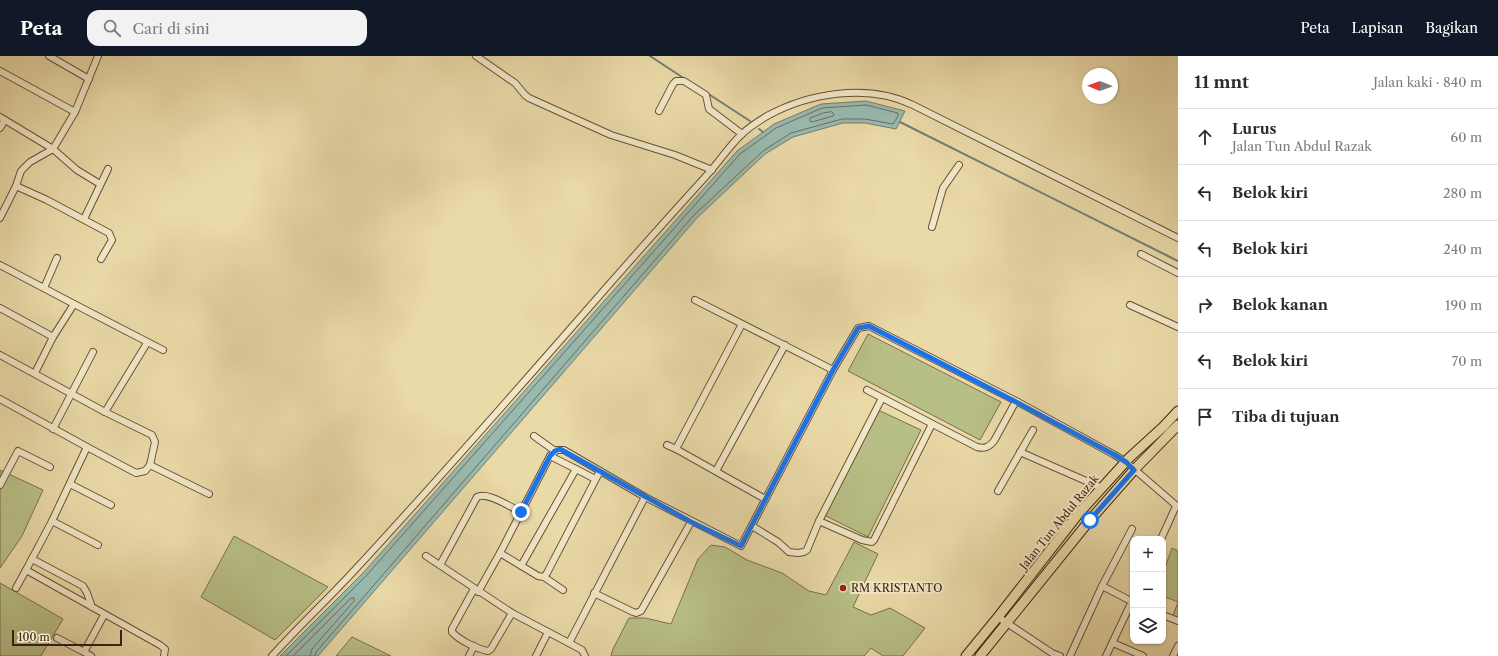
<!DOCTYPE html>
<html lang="id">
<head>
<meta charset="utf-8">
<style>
  :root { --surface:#fff; --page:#f2f2f3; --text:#2b2b33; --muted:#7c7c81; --line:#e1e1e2; --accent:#111827 }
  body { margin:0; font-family:"Libre Caslon Text",serif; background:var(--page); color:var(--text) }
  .controls { position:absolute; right:12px; bottom:12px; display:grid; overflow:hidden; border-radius:8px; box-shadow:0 1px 3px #0004 }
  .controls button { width:36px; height:36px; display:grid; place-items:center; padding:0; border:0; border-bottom:1px solid var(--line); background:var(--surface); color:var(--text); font:20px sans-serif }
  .compass { position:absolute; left:1082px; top:12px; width:36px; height:36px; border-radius:50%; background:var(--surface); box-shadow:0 1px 3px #0004; rotate:271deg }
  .scale { position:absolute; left:12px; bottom:10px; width:110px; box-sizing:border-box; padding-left:4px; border:2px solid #3d2213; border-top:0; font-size:11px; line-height:14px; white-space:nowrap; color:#3d2213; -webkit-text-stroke:3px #f1e7c6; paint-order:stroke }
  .stop { position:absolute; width:12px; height:12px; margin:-9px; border:3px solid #1a73e8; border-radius:50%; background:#fff }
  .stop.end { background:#1a73e8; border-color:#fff; box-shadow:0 1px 4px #0008 }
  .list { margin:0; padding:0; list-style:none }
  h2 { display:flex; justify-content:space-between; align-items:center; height:52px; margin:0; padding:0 16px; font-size:17px }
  h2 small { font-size:13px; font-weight:400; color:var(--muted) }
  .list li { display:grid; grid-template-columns:26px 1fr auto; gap:12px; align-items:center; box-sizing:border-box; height:56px; padding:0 16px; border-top:1px solid var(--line) }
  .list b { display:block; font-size:15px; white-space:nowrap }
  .list p { margin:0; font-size:13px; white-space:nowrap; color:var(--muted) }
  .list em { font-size:13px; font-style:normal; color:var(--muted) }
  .icon { flex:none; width:22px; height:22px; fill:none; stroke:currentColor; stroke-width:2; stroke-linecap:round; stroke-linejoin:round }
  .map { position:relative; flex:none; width:1178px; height:600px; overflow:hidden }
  header { display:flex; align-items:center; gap:24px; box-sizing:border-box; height:56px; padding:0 20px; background:var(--accent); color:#fff }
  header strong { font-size:19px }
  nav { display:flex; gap:22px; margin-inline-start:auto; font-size:14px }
  .search { width:280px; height:36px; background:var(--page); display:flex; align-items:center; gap:10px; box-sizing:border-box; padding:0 14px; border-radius:12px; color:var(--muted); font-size:15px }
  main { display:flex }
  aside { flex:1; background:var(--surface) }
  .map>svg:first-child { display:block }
  .green { fill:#b8bf86; stroke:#7a704c }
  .water { fill:#99baaf; stroke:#747d71 }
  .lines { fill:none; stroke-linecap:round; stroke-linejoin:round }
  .shore { stroke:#6b6e61; stroke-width:1 }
  .stream { stroke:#747d71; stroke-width:2 }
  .street-casing { stroke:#685038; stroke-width:8 }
  .primary-casing { stroke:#3d2213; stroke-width:11 }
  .street { stroke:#f1e7c6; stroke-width:6 }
  .primary { stroke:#eadaa8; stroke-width:9 }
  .route { stroke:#1a73e8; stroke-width:5 }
  .poi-dot { fill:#8f2418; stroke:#f1e7c6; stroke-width:1.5 }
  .labels { text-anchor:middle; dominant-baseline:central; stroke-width:4; stroke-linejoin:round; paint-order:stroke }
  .street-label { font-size:11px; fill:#3d2213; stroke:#f1e7c6 }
  .poi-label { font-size:11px; fill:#3d2213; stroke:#f1e7c6; text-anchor:start }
</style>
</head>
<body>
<header>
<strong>Peta</strong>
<div class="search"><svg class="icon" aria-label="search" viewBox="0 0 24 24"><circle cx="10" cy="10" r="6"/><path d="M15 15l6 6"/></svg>Cari di sini</div>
<nav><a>Peta</a><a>Lapisan</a><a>Bagikan</a></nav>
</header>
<main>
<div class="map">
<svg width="1178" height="600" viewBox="0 0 1178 600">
  <rect width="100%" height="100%" fill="#eadaa8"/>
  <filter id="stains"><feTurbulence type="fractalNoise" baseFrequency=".005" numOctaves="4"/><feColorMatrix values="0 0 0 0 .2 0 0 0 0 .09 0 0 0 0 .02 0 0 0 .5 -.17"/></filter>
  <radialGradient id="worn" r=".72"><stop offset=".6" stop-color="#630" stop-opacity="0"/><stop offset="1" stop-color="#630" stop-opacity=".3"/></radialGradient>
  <!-- green -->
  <g class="green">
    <path d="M868 278 1001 346 980 384 848 315Z"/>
    <path d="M876 353 921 374 868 481 822 458Z"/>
    <path d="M0 414 43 434 22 480 0 512Z"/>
    <path d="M234 480 328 531 275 584 201 541Z"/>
    <path d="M854 486 878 498 853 551 871 559 890 552 925 572 903 600H883L871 592 864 600H611L613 593 629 562H645L671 568 698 503 711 489 725 491 747 504 782 517 809 535 826 539Z"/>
    <path d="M1172 492 1178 495V564L1172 562 1178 546 1163 540V517Z"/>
    <path d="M0 527 63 563 41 600H0Z"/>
    <path d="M352 581 391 600H336Z"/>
  </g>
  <!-- water -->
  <path class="water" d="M866 45 905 55 896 73 865 67H843L793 81 765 98 697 162 318 600H280L363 517 737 95 774 68 821 48Z"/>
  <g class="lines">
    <!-- shore -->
    <g class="shore">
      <path d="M832 56 834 58 833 60 812 66 810 65V62L823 57Z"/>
      <path d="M286 600 366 520 740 98 776 72 822 52 866 49 898 57V60L893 68 865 63H842L791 77 763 95 693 160 316 596 315 600"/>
      <path d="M293 600 351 542H354V545L312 593 310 600"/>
    </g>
    <!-- stream -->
    <g class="stream">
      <path d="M650 0 685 23"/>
      <path d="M707 37 750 65"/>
      <path d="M900 66 1178 205"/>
      <path d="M759 73 763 76"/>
    </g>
    <defs>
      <g id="street">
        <path d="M49 0 89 23"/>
        <path d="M476 0 515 27 525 39 529 42 611 79 675 99 712 114"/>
        <path d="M0 15 75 56"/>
        <path d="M659 55 673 28 676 25H684L706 39 709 53 742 78"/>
        <path d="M0 61 53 93 75 56 98 0"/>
        <path d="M0 72 5 64"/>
        <path d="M16 130 47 144 109 177 112 184 101 203"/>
        <path d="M0 162 16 130 21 115 30 106 53 93 77 114 100 128"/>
        <path d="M84 163 108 113"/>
        <path d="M932 171 943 132 959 109"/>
        <path d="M1141 198 1178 217"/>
        <path d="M0 209 74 248 53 281"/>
        <path d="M44 232 57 202"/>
        <path d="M695 244 833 314"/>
        <path d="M74 248 163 294"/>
        <path d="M1130 249 1178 271"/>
        <path d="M0 252 53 281 35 317"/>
        <path d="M742 268 676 393 765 443"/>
        <path d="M0 299 105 356 152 379 155 386 150 409"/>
        <path d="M867 334 977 391C985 393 989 391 994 385L1016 345"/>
        <path d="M0 343 87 391 52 465 26 514 160 589 165 593 164 600"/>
        <path d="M105 356 147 287"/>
        <path d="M53 373 93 296"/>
        <path d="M534 380 555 395"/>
        <path d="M667 389 676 393"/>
        <path d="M87 391 136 417 145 415 150 409 209 438"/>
        <path d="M1020 396 1102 432"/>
        <path d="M576 413 595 423"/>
        <path d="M716 415 785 289"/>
        <path d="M70 428 111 449"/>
        <path d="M0 429 18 395 50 411"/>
        <path d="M998 435 1033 374"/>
        <path d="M52 465 98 489"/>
        <path d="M819 465 862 484 872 486 874 484 932 368"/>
        <path d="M752 470 778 486 789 496 798 497 804 496 807 494 819 465 882 342"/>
        <path d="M1161 483 1176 450"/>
        <path d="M500 497 538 520 544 521 563 534"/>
        <path d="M426 500 512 557 569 587 645 441"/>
        <path d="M32 503 83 530 87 537 92 551"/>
        <path d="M440 509 477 441C487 435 510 451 521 456"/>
        <path d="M521 510 576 413 550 400"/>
        <path d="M544 521 547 517 600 415"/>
        <path d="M1102 530 1133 546"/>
        <path d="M16 532 26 514"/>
        <path d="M474 533 452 573V576C459 584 477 593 488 595L491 593 512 557"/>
        <path d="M478 536 500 497 550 400 557 394H564L645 441 741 490 833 314 858 272 869 270 1016 345 1113 398 1126 406 1178 451"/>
        <path d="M594 537 633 556 636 557 641 555 691 466"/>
        <path d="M1163 559 1178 565"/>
        <path d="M998 561 1052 597 1060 600"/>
        <path d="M57 582 84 596"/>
        <path d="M569 587 582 594 585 600"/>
        <path d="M1113 587 1143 600"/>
        <path d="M91 600 84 596 104 559"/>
        <path d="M272 600C298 571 326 545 352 517 432 431 509 343 586 255 626 209 666 164 707 119 719 106 729 90 742 78 749 71 759 65 767 60 809 37 868 27 913 49L1178 182"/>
        <path d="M469 600 474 590"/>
        <path d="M536 600 548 576"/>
        <path d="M1070 600 1102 530 1132 473"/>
        <path d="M1106 600 1133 543"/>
        <path d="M1173 600 1178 590"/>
      </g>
      <g id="primary">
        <path d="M966 600 998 561 1079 457 1129 402 1163 371 1178 355"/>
        <path d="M980 600 1090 464 1134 414 1178 369"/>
      </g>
    </defs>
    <!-- street casing -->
    <use href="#street" class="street-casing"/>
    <!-- primary casing -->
    <use href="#primary" class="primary-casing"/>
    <!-- street -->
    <use href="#street" class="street"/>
    <!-- primary -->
    <use href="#primary" class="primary"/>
  </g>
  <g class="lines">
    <!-- route -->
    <path class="route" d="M521 456 550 400 555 395 560 393 691 466 741 490 833 314 858 272 869 270 1016 346 1113 398 1126 406 1134 414 1090 464"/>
  </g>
  <!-- markers -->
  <circle class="poi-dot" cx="843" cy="532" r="4"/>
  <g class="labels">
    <!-- street labels -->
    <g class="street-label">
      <text transform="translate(1059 466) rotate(-51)">Jalan Tun Abdul Razak</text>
    </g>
    <!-- poi labels -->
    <g class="poi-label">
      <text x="851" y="532">RM KRISTANTO</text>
    </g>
  </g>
  <rect width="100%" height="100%" filter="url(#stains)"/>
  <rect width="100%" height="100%" fill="url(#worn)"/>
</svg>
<div class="controls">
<button>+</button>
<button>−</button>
<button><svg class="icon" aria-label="layers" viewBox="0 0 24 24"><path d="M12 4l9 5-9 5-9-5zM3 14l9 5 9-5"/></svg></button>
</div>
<svg class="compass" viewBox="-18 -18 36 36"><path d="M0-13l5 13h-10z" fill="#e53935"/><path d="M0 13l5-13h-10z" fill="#7c7c81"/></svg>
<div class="scale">100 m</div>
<div class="stop" style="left:1090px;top:464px"></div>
<div class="stop end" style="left:521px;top:456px"></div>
</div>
<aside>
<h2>11 mnt<small>Jalan kaki · 840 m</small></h2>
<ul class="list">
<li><svg class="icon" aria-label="ahead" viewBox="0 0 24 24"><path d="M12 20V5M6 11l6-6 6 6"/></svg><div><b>Lurus</b><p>Jalan Tun Abdul Razak</p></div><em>60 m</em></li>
<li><svg class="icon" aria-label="left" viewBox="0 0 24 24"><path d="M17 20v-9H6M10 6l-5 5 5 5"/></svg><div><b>Belok kiri</b></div><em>280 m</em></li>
<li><svg class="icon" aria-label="left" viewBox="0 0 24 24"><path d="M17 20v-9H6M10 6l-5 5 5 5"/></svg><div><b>Belok kiri</b></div><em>240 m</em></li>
<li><svg class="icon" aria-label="right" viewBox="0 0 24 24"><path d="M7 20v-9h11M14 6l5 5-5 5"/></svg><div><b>Belok kanan</b></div><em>190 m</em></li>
<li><svg class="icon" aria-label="left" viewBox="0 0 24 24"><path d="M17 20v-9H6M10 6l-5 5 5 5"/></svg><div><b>Belok kiri</b></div><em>70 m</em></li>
<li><svg class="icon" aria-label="arrive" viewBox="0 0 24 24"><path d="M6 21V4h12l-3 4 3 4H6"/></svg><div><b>Tiba di tujuan</b></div></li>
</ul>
</aside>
</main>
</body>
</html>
